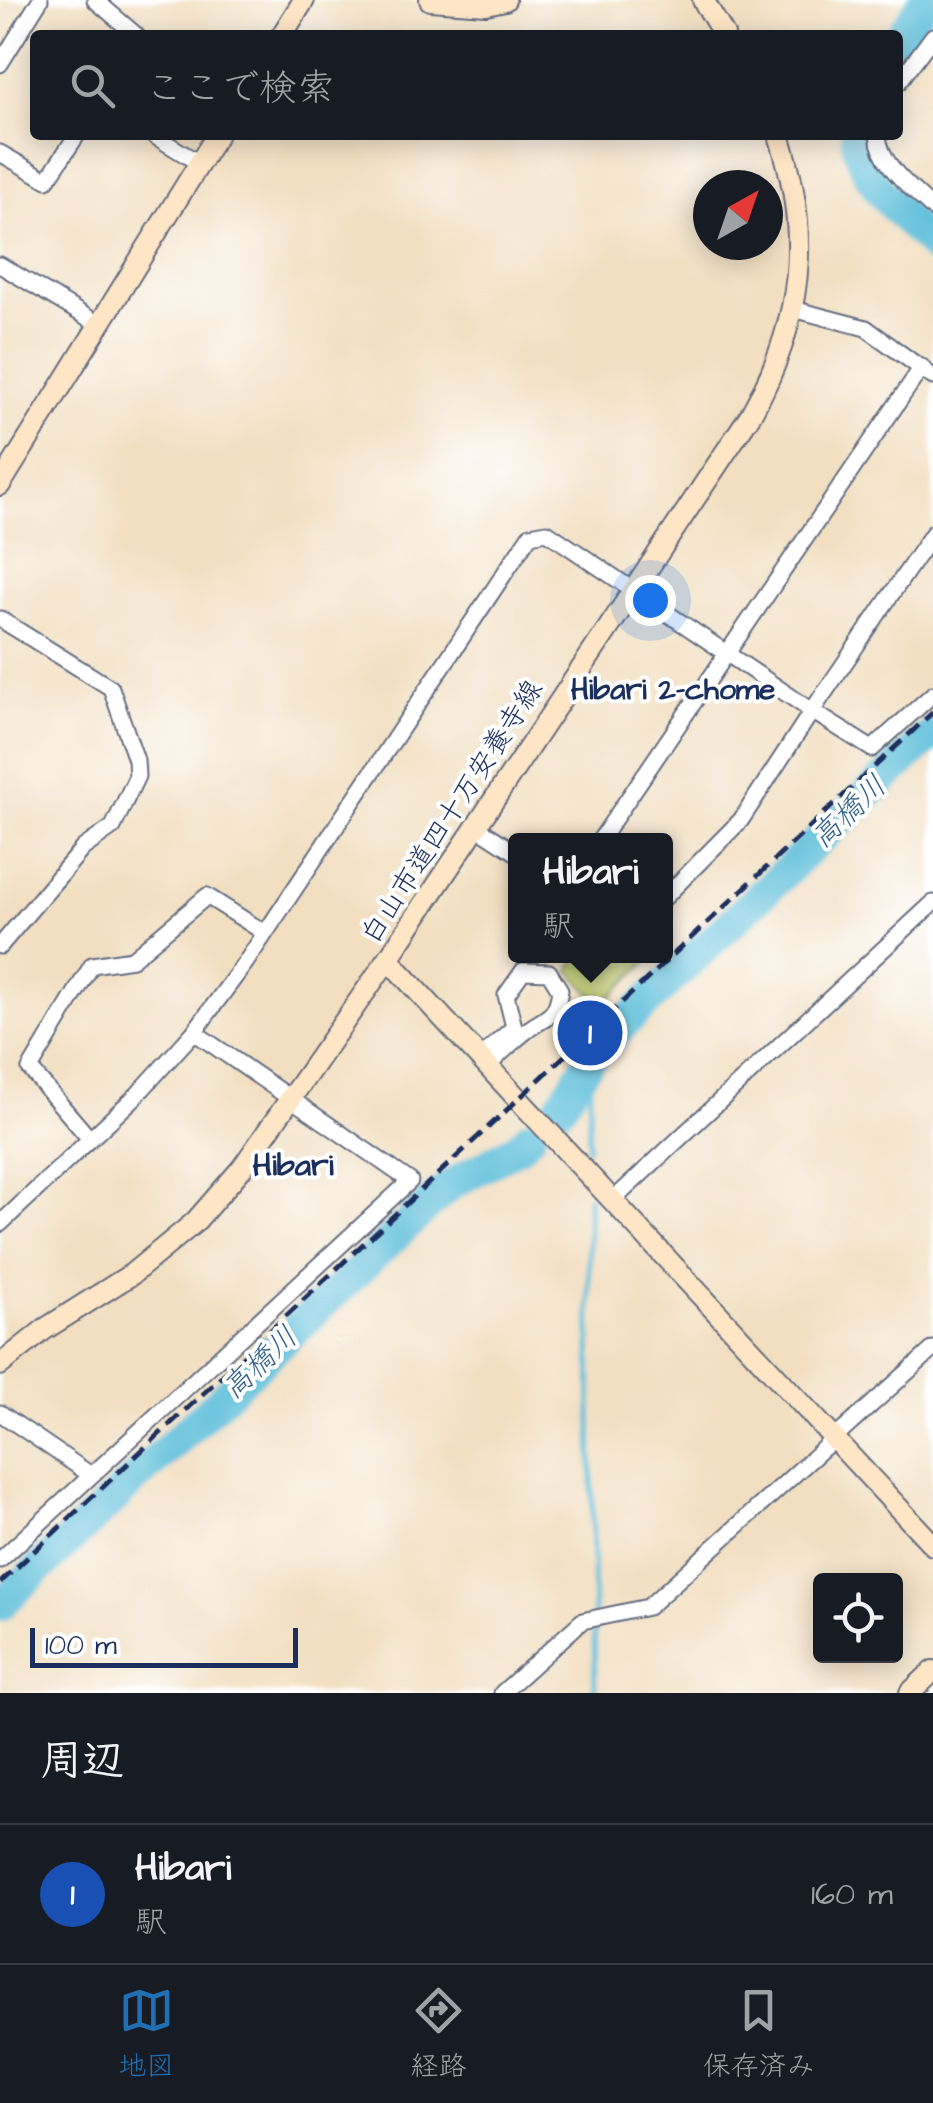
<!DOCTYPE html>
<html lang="ja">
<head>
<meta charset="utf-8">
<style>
  :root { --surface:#171b24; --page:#20242c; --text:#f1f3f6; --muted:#9ea1a6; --line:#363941; --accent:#1f6fb2 }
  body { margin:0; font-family:"Architects Daughter","Klee One",sans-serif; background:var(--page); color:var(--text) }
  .controls { position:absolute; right:30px; bottom:30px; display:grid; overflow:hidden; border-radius:10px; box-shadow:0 5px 25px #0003 }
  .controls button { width:90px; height:90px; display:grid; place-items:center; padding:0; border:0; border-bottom:2px solid var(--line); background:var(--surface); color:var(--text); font:50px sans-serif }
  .compass { position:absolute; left:693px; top:170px; width:90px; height:90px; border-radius:50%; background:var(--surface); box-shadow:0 5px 25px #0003; rotate:40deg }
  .scale { position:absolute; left:30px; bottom:25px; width:268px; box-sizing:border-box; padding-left:10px; border:5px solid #1b2f5e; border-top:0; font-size:28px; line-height:35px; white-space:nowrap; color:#1b2f5e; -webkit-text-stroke:8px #fff; paint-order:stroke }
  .you { position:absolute; left:650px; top:600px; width:35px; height:35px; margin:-25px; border:8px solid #fff; border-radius:50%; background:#1a73e8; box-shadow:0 0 0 15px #1a73e833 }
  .badge { display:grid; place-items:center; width:65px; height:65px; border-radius:50%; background:var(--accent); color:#fff; font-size:32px; font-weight:700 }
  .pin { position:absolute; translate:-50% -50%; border:5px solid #fff; box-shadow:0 2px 10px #0006 }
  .popup { position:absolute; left:508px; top:833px; width:165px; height:130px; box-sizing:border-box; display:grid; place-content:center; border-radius:10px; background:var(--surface); filter:drop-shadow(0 2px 8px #0005); font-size:32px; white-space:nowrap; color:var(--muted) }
  .popup b { font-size:38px; color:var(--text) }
  .popup::after { content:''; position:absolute; left:50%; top:100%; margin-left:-20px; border:20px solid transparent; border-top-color:var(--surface) }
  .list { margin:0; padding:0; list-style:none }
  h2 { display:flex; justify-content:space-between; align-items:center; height:130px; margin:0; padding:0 40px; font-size:42px }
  h2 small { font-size:32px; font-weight:400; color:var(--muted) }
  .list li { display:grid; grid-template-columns:65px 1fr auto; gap:30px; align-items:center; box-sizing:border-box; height:140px; padding:0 40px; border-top:2px solid var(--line) }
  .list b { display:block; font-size:38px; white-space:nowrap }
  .list p { margin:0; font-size:32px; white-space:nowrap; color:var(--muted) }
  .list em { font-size:32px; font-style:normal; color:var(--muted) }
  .icon { flex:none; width:55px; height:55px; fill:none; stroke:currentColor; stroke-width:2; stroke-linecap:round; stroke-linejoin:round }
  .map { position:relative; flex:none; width:933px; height:1693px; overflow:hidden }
  .search { position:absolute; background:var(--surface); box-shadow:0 5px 25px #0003; left:30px; right:30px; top:30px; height:110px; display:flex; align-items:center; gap:25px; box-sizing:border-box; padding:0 35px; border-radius:10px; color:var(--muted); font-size:38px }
  .sheet { height:270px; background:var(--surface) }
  nav { display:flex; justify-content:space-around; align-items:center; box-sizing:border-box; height:140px; border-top:2px solid var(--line); background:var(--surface); font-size:28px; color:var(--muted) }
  nav a { display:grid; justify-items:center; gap:5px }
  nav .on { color:var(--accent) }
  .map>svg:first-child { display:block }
  .green { fill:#b9c567; stroke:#6a7a62; stroke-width:2.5 }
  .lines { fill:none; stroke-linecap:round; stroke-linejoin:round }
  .stream { stroke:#5cbeda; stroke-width:5 }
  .river { stroke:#5cbeda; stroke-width:32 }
  .street-casing { stroke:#666d81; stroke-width:19 }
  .secondary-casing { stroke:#666d81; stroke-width:24 }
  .street { stroke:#fff; stroke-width:15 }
  .secondary { stroke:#fee5c5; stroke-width:20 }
  .rail { stroke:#1b2f5e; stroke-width:5; stroke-dasharray:15 8; stroke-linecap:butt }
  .labels { text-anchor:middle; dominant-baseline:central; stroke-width:8; stroke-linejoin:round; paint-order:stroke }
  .street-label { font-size:28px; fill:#1b2f5e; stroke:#fff }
  .neighbourhood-label { font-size:30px; font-weight:bold; fill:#1b2f5e; stroke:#fff }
  .water-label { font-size:30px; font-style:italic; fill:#326189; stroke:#fff }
  .quarter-label { font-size:32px; font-weight:bold; fill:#1b2f5e; stroke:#fff }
</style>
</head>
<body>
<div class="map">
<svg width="933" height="1693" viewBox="0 0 933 1693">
  <rect width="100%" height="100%" fill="#fff"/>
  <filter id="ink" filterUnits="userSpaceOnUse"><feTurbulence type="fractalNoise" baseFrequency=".01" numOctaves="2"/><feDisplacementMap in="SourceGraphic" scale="20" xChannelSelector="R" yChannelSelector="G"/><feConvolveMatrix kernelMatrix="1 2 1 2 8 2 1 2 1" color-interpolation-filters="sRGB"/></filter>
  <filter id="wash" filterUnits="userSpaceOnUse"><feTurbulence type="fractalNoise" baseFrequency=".0048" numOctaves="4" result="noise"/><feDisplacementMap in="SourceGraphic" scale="40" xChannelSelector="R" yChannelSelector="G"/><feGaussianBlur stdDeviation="2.25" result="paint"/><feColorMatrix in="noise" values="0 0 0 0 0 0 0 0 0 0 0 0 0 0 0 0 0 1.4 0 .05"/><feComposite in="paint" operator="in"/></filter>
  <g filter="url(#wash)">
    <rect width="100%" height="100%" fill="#f2dfc1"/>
    <!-- green -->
    <path class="green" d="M577 956H648L651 958 602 1005 570 971Z"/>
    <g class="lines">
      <!-- stream -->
      <g class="stream">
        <path d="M588 1148 591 1058"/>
        <path d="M588 1197 595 1693"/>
      </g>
      <!-- river -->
      <g class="river">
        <path d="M898 39 925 0"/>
        <path d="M856 135C862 184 901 213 933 247"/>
        <path d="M559 1108 591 1058 615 1032 933 733"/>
        <path d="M0 1605 450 1185 518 1147 530 1135"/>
      </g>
    </g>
  </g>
  <g filter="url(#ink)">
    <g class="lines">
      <defs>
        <g id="street">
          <path d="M95 0 136 35"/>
          <path d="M0 64 40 0"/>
          <path d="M898 83 933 36"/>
          <path d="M153 135 199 163"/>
          <path d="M878 135C880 166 913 189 933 209"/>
          <path d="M0 153 47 180 77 135"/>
          <path d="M0 265 100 325"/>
          <path d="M793 309 866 328 933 377"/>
          <path d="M0 619 111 688 136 760 137 776 113 827 83 848 0 946"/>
          <path d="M475 826 515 852"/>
          <path d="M600 840 922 367"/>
          <path d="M665 897 741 820 812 711 872 749 933 694"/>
          <path d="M480 1058 514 1027 506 995 523 971 549 972 560 990C556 1020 545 1016 525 1032 512 1042 500 1055 487 1066"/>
          <path d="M89 1138 30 1069 92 965 132 959 207 896 265 933"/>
          <path d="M612 1201 933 903"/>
          <path d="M0 1224 137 1095 194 1032 246 962 530 535 547 532 812 711 933 533"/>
          <path d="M0 1413 91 1475"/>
          <path d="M0 1560 410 1181 194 1032"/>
          <path d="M502 1693 582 1621 648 1607 933 1349"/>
        </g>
        <g id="secondary">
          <path d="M430 0 486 4 505 0"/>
          <path d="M703 0 724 35"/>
          <path d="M282 35 304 0"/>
          <path d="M0 485 217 135"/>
          <path d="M388 959 933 1545"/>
          <path d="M0 1365 45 1329 132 1274 195 1222 242 1168 388 959 751 414C802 323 812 235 779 135"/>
          <path d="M910 1693 933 1671"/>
        </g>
      </defs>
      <!-- street casing -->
      <use href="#street" class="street-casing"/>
      <!-- secondary casing -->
      <use href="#secondary" class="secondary-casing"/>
      <!-- street -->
      <use href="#street" class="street"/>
      <!-- secondary -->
      <use href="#secondary" class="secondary"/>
      <!-- rail -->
      <path class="rail" d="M0 1583 933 712"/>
    </g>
  </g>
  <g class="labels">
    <!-- street labels -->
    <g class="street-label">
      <text transform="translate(452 812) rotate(-57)">白山市道四十万安養寺線</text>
    </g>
    <!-- neighbourhood labels -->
    <g class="neighbourhood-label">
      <text x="673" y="690">Hibari 2-chome</text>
    </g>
    <!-- water labels -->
    <g class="water-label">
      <text transform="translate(849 812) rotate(-43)">高橋川</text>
      <text transform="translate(260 1363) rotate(-43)">高橋川</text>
    </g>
    <!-- quarter labels -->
    <g class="quarter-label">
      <text x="293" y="1165">Hibari</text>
    </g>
  </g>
</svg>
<div class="controls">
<button><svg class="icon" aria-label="locate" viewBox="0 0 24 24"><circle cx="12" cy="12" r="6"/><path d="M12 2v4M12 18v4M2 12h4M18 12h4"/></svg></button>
</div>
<svg class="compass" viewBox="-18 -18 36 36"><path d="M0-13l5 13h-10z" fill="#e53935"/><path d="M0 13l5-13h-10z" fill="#9ea1a6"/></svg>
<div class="scale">100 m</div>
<div class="you"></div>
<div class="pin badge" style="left:590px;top:1033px;background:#1a4fb4">1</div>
<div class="popup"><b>Hibari</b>駅</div>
<div class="search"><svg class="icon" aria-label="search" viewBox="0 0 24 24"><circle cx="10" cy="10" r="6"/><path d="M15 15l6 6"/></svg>ここで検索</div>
</div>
<section class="sheet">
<h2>周辺<small></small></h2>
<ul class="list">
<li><span class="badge" style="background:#1a4fb4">1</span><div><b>Hibari</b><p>駅</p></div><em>160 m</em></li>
</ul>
</section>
<nav>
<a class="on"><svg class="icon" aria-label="map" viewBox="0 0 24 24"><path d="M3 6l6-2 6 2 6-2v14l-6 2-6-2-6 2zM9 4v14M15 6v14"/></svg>地図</a>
<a><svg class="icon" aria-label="directions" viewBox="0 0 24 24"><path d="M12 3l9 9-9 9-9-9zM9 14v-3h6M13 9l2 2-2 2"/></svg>経路</a>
<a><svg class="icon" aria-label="saved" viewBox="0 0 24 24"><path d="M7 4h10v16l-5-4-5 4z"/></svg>保存済み</a>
</nav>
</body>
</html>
